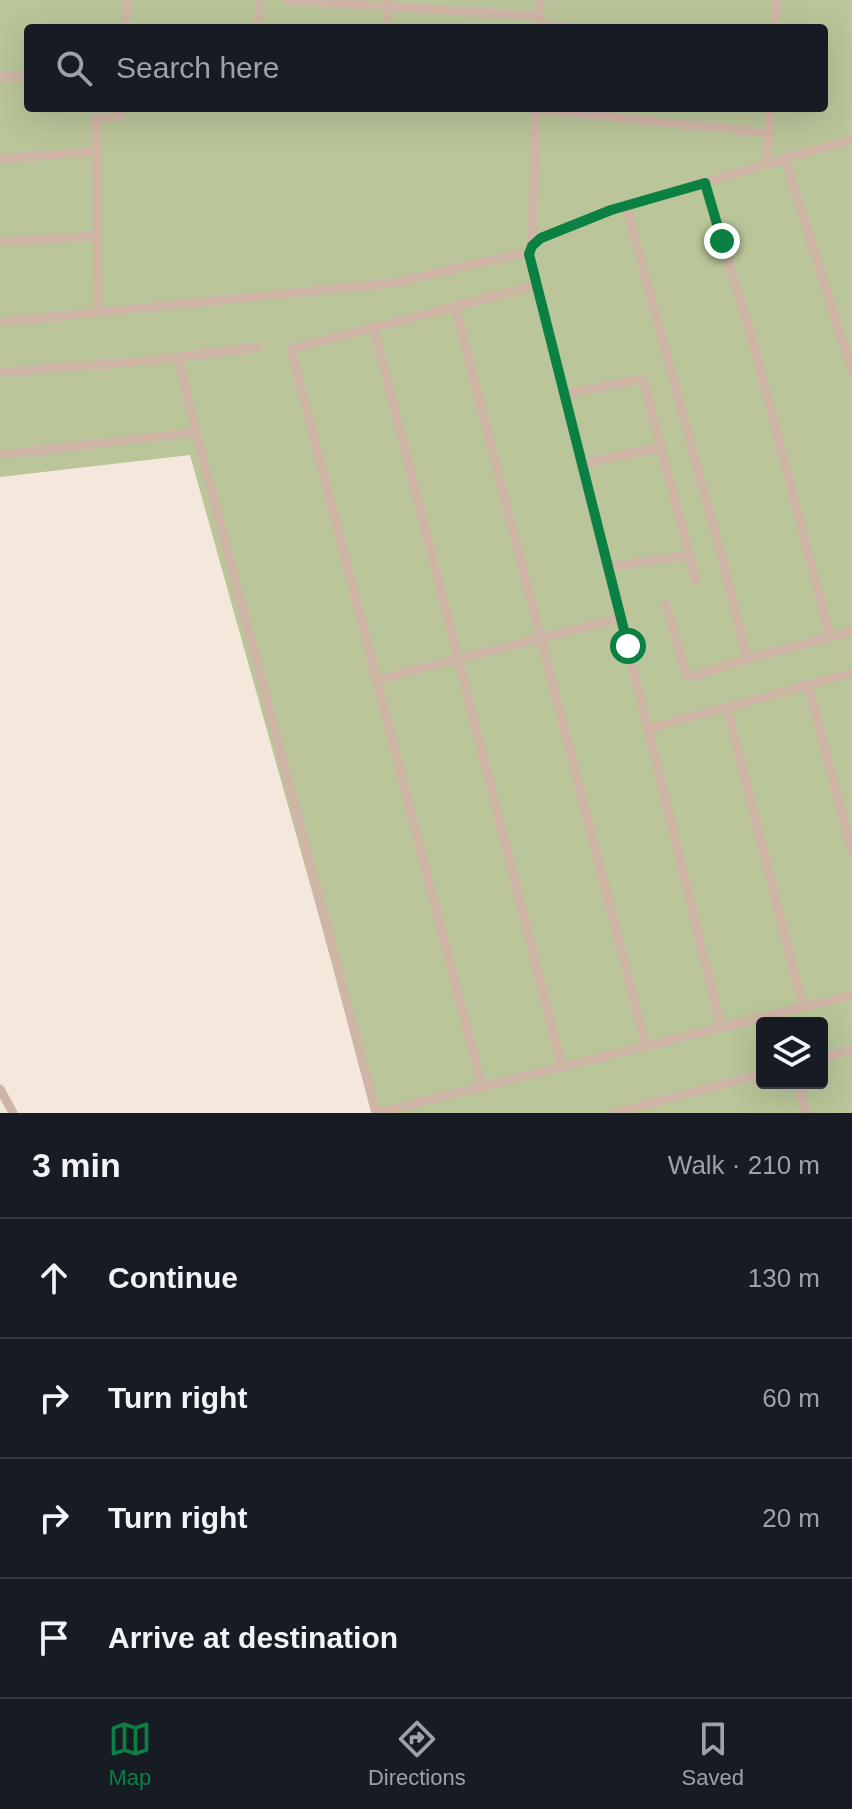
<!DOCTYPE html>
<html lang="en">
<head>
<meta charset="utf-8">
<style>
  :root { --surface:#171b24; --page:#242831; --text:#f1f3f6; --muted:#9ea1a6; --line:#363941; --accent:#0b8043 }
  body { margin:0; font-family:Arial,sans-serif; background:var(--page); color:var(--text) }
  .controls { position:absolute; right:24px; bottom:24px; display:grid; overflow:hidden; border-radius:8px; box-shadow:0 8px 32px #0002 }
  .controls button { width:72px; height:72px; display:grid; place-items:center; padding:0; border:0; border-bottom:2px solid var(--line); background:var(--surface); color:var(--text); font:40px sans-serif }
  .stop { position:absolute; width:24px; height:24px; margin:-18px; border:6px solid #0b8043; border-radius:50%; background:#fff }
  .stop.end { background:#0b8043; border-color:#fff; box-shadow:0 2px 8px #0008 }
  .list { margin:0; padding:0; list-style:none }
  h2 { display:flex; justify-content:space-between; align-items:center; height:104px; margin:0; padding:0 32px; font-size:34px }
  h2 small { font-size:26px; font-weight:400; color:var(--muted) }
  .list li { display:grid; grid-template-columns:52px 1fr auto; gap:24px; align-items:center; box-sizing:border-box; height:120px; padding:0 32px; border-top:2px solid var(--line) }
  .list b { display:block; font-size:30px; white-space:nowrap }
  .list em { font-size:26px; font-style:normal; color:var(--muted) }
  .icon { flex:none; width:44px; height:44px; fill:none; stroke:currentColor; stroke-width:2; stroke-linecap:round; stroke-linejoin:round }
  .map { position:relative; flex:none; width:852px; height:1113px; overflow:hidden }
  .search { position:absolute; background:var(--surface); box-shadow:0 8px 32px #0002; left:24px; right:24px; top:24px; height:88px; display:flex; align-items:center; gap:20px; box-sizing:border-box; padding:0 28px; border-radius:8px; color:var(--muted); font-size:30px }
  .sheet { height:584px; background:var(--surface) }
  nav { display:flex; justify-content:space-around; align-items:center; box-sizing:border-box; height:112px; border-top:2px solid var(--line); background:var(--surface); font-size:22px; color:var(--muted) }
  nav a { display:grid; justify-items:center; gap:4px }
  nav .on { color:var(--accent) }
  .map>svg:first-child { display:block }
  .green { fill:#bac59a; fill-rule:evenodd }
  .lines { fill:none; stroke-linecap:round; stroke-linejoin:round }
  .service { stroke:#ceb5a6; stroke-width:9 }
  .route { stroke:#0b8043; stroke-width:10 }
</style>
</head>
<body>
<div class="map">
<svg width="852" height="1113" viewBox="0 0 852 1113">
  <rect width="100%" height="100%" fill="#f4e7dc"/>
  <!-- green -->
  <path class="green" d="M0 0H852V1113H374L190 455 0 477ZM28 28H824V108H28ZM762 1023H822V1083H762Z"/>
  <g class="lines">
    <!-- service -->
    <g class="service">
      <path d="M288 0 539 16"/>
      <path d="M539 21 540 0"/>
      <path d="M539 24 580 28"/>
      <path d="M125 28 127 0"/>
      <path d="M258 28 260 0"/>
      <path d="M387 28 388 0"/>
      <path d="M775 28 777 0"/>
      <path d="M0 77 28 76"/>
      <path d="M536 109 768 133"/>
      <path d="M0 159 97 151"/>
      <path d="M785 159 852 372"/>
      <path d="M767 163 770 108"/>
      <path d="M705 183 757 357 830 637"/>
      <path d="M626 206 723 562 747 659"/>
      <path d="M0 242 97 236"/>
      <path d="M532 246 536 108"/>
      <path d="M455 306 646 1046"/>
      <path d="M98 312 96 118 120 117V108"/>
      <path d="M0 322 394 283 514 255 529 254"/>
      <path d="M374 328 562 1067"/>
      <path d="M178 357 196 432"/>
      <path d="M0 372 148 361 259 347"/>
      <path d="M565 394 643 379 696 581"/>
      <path d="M0 455 196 432 376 1113"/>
      <path d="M582 464 661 447"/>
      <path d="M608 567 689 555"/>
      <path d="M666 604 686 674 692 676 747 659 852 631"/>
      <path d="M376 680 621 618"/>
      <path d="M808 685 852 852"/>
      <path d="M727 708 803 1007"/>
      <path d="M648 729 852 673"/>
      <path d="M721 1027 648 729 529 254 532 246 541 238 611 210 852 139"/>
      <path d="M822 1058 852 1050"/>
      <path d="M798 1083 806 1113"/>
      <path d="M482 1087 291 349 537 285"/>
      <path d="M0 1089 13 1113"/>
      <path d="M376 1113 852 995"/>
      <path d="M614 1113 762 1074"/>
    </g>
  </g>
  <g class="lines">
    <!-- route -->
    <path class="route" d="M628 646 529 254 532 246 541 238 611 210 705 183 722 241"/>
  </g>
</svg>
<div class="controls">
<button><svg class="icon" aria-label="layers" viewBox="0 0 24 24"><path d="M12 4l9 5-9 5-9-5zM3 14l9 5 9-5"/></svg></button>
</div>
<div class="stop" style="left:628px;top:646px"></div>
<div class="stop end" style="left:722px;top:241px"></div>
<div class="search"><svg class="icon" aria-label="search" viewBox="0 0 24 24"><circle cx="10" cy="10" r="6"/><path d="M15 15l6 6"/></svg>Search here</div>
</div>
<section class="sheet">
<h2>3 min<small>Walk · 210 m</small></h2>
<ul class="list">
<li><svg class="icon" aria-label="ahead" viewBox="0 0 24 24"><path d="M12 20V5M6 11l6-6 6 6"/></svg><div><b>Continue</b></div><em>130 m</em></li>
<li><svg class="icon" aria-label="right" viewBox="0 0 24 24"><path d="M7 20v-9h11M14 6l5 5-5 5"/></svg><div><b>Turn right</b></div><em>60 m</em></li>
<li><svg class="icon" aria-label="right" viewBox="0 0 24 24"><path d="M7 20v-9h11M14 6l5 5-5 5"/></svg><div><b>Turn right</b></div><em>20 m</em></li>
<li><svg class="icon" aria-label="arrive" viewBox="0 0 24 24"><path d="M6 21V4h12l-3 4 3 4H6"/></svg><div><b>Arrive at destination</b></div></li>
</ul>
</section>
<nav>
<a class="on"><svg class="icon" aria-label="map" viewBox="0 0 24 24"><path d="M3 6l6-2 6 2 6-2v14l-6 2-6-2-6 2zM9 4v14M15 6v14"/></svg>Map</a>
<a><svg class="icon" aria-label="directions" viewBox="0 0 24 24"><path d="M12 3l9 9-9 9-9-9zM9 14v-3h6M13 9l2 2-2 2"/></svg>Directions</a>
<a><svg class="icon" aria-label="saved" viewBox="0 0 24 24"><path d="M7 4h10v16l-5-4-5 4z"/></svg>Saved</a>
</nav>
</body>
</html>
